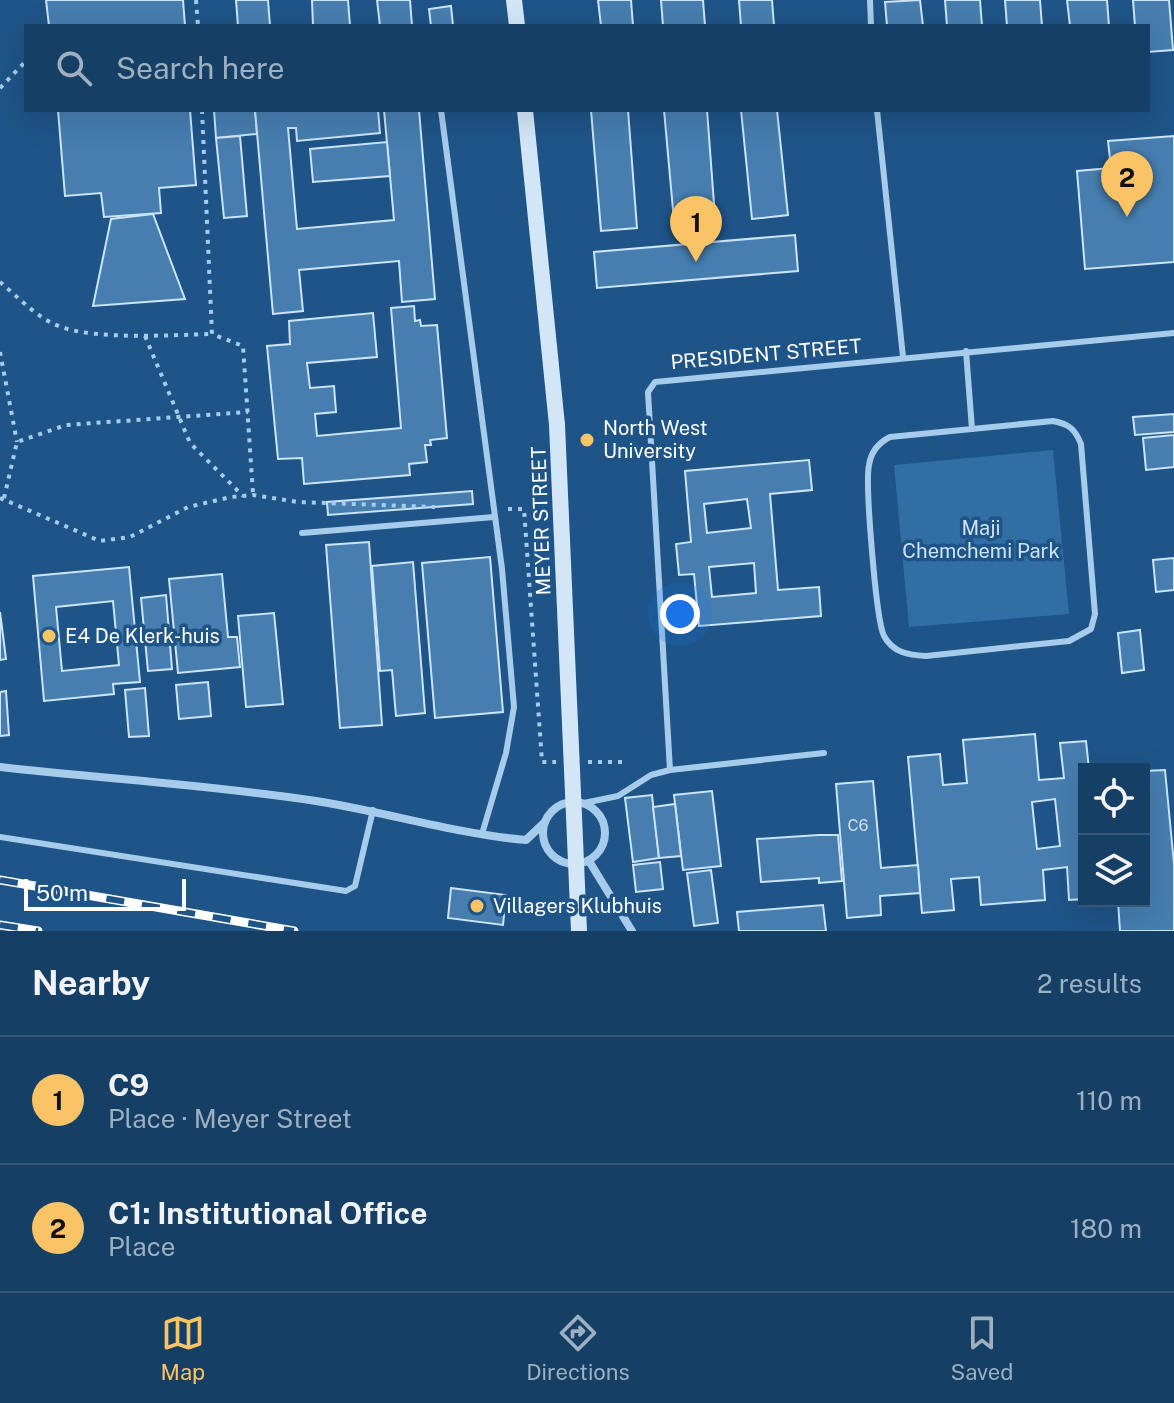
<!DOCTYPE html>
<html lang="en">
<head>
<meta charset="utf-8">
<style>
  :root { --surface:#163f65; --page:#1f466b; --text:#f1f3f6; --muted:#9eafbf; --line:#355879; --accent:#fac366 }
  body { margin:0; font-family:"Public Sans",sans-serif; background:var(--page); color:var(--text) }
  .controls { position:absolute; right:24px; bottom:24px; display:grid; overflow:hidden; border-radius:0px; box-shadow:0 8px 32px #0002 }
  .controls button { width:72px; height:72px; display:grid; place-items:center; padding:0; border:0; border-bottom:2px solid var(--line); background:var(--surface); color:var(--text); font:40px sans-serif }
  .scale { position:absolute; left:24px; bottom:20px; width:162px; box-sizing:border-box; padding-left:8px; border:4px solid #fff; border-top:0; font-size:22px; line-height:28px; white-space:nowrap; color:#fff; -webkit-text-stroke:6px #1e5487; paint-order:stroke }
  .you { position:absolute; left:680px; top:614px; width:28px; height:28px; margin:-20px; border:6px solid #fff; border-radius:50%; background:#1a73e8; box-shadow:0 0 0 12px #1a73e833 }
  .badge { display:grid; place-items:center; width:52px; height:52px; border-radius:50%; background:var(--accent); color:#111; font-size:26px; font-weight:700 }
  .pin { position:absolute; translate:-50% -66px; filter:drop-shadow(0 2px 4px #0008) }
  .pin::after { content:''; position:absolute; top:42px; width:28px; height:24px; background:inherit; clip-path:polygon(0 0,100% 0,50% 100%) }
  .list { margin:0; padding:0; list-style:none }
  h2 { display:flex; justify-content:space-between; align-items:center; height:104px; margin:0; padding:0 32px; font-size:34px }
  h2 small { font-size:26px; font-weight:400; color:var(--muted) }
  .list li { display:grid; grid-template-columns:52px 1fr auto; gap:24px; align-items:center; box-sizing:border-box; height:128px; padding:0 32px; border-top:2px solid var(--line) }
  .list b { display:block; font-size:30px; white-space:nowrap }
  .list p { margin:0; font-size:26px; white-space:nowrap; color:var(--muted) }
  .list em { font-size:26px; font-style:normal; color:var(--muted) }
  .icon { flex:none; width:44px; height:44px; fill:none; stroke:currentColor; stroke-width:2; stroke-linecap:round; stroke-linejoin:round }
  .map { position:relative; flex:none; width:1174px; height:931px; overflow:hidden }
  .search { position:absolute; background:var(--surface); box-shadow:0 8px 32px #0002; left:24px; right:24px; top:24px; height:88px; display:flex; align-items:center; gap:20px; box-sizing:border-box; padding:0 28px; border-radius:0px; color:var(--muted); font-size:30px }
  .sheet { height:360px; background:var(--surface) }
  nav { display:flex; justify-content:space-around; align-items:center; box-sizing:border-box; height:112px; border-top:2px solid var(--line); background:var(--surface); font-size:22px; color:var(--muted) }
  nav a { display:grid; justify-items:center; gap:4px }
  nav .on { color:var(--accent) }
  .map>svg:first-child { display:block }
  .green { fill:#316ea4 }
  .building { fill:#467eaf; stroke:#cce3f8; stroke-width:2; fill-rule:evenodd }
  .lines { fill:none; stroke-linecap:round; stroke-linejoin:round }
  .path { stroke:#a7cbeb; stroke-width:4; stroke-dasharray:4 6; stroke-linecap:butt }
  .lane { stroke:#a7cbeb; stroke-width:6 }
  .street { stroke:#a7cbeb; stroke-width:8 }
  .secondary { stroke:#d2e6f8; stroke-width:16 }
  .rail-casing { stroke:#fff; stroke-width:9 }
  .rail { stroke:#1e5487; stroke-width:6; stroke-dasharray:18; stroke-linecap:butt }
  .secondary-bridge { stroke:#d2e6f8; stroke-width:16 }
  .poi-dot { fill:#fac366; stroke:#1e5487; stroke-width:3 }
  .labels { text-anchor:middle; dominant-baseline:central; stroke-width:7; stroke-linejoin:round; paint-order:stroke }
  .number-label { font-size:16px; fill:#d1dfeb }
  .street-label { font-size:20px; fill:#fff; stroke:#1e5487 }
  .poi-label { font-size:20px; fill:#fff; stroke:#1e5487; text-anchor:start }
  .park-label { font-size:20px; fill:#cce3f8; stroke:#1e5487 }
</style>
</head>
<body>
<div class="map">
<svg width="1174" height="931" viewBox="0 0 1174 931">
  <rect width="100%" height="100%" fill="#1e5487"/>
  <!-- green -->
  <path class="green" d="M1053 450 1069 614 909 627 894 465Z"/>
  <!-- building -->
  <g class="building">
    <path d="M46 0H183L185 26H49Z"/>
    <path d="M236 0H268L270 26H238Z"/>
    <path d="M312 0H348L350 26H313Z"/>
    <path d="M377 0H410L412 26H380Z"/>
    <path d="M598 0H631L633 26H601Z"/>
    <path d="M661 0H703L705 26H663Z"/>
    <path d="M739 0H772L774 26H741Z"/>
    <path d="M920 0 923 26H887L885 2Z"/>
    <path d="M945 0H980L982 26H947Z"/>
    <path d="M1005 0H1040L1042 26H1007Z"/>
    <path d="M1067 0H1107L1109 26H1070Z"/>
    <path d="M1133 0H1169L1173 50 1148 52V26H1135Z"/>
    <path d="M451 6 453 26H431L429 9Z"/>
    <path d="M58 110H190L196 185 159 188 161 213 104 217 101 193 65 196Z"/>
    <path d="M214 110H255L257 134 216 138Z"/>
    <path d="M255 110H378L380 133 297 141 296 128H288L297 229 394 220 384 110H419L435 299 402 302 399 261 299 270 303 311 273 314Z"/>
    <path d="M591 110H628L637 228 601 231Z"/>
    <path d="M664 110H707L715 217 674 221Z"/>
    <path d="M741 110H777L788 215 752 219Z"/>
    <path d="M240 136 247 216 224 218 216 138Z"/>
    <path d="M1174 136V262L1085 269 1077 171 1111 168 1108 141Z"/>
    <path d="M387 142 390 176 313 182 310 149Z"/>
    <path d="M153 214 185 299 93 306 111 219Z"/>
    <path d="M795 235 798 271 597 288 594 252Z"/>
    <path d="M414 306 415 321 420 320 421 326 437 325 447 438 430 440 431 445H425L427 462 409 464 410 475 304 484 302 458 278 459 267 346 290 344 289 321 373 313 377 357 307 363 310 388 334 386 336 412 315 414 317 436 401 428 391 308Z"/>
    <path d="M1174 414V432L1135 435 1133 417Z"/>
    <path d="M1174 435V467L1146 470 1143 438Z"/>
    <path d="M809 460 812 490 770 494 778 590 819 587 821 616 699 626 694 574 679 575 676 544 691 542 685 471ZM747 499 751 528 707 533 704 504ZM754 563 756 593 712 597 709 567Z"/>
    <path d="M472 491 473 504 328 515 327 502Z"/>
    <path d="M369 542 382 725 340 728 326 545Z"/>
    <path d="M490 557 503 712 435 718 422 563Z"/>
    <path d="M1174 558V590L1156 592 1153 560Z"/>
    <path d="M413 562 425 713 396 716 392 670 380 671 372 566Z"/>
    <path d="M129 567 140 682 113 684 114 694 44 701 33 576ZM113 601 119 665 62 671 56 607Z"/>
    <path d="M222 574 228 637H237L240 667 178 673 169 579Z"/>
    <path d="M166 595 172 669 148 671 141 598Z"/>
    <path d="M0 612 6 659 0 660Z"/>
    <path d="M274 613 283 704 246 707 238 616Z"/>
    <path d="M1140 630 1144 670 1122 673 1118 633Z"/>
    <path d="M208 682 211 716 179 719 176 685Z"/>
    <path d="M145 688 149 736 129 737 125 690Z"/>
    <path d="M6 691 9 735 0 736V692Z"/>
    <path d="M1035 734 1039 780 1064 778 1060 743 1086 741 1089 769H1084V899L1069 900 1067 867 1043 870 1045 900 981 905 979 877 951 879 954 910 922 913 908 757 940 754 943 785 967 783 963 740ZM1055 799 1060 846 1037 849 1032 802Z"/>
    <path d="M1165 770 1174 864V931H1120L1118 901H1144V771Z"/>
    <path d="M873 781 881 868 918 865 920 893 880 896 881 915 847 918 836 784Z"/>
    <path d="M712 791 721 866 683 870 674 795Z"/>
    <path d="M652 795 659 858 633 862 625 798Z"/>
    <path d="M675 804 681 856 659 858 653 807Z"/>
    <path d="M819 835H838L842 881 819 883V878L761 882 757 839Z"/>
    <path d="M660 862 663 889 636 892 633 865Z"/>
    <path d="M711 870 718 923 694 926 687 873Z"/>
    <path d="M451 888 506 895 503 925 448 918Z"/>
    <path d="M823 905 826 931H739L737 912Z"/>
  </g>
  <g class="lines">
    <!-- path -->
    <g class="path">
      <path d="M196 0 198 26"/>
      <path d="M0 88 26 61"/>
      <path d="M202 110 212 334 243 346 253 494"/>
      <path d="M0 282C18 297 38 319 61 327 98 340 171 335 212 334"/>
      <path d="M145 336 190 443 243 496"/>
      <path d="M0 352 17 442"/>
      <path d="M0 498 100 541 130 537 188 507 231 497 253 495 298 502 435 507"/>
      <path d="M4 498 17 442 66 425 248 412"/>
      <path d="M508 509H524L542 762H556"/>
      <path d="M588 762H625"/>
    </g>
    <!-- lane -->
    <g class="lane">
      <path d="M870 0 871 26"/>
      <path d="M441 110 502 569 514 707 506 753 482 834"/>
      <path d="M877 110 903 357"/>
      <path d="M966 351 972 429"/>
      <path d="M1053 421C1069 424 1075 429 1081 444L1095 614 1091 629 1069 641 926 656C909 655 893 653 884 636 876 620 865 484 869 465 871 452 878 443 890 437Z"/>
      <path d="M302 533 494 517"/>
      <path d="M670 770 648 392 655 382 1174 333"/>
      <path d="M584 803 618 796 651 775 670 770 824 753"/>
      <path d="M0 837 346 891 355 886 373 810"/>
    </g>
    <!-- street -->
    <g class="street">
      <path d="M0 767C105 779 211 785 316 801 386 812 456 834 526 840L545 822"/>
      <circle cx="574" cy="833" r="31"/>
      <path d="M589 861 632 931"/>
    </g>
    <!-- secondary -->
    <g class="secondary">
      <path d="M514 0 517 26"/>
      <path d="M525 110 557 425"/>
    </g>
    <defs>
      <g id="rail">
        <path d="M0 880 294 931"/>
        <path d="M0 925 38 931"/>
      </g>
    </defs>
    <!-- rail casing -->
    <use href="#rail" class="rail-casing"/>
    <!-- rail -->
    <use href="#rail" class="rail"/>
    <!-- secondary-bridge -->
    <path class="secondary-bridge" d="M557 425 579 931"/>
  </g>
  <!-- markers -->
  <g class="poi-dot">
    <circle cx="587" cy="440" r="8"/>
    <circle cx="49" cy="636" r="8"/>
    <circle cx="477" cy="906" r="8"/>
  </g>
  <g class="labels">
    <!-- number labels -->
    <g class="number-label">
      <text x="858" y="825">C6</text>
    </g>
    <!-- street labels -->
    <g class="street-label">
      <text transform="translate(766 354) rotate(-5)">PRESIDENT STREET</text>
      <text transform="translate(541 521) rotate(-92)">MEYER STREET</text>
    </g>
    <!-- poi labels -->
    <g class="poi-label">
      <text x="603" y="428">North West<tspan x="603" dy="23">University</tspan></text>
      <text x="65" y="636">E4 De Klerk-huis</text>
      <text x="493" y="906">Villagers Klubhuis</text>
    </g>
    <!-- park labels -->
    <g class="park-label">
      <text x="981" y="528">Maji<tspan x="981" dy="23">Chemchemi Park</tspan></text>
    </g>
  </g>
</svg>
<div class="controls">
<button><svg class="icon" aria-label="locate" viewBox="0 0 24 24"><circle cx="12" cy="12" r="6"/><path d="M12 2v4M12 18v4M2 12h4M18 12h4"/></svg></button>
<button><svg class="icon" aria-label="layers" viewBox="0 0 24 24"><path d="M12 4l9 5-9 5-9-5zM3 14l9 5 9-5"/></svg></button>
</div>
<div class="scale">50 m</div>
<div class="you"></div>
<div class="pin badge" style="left:696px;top:262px">1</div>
<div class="pin badge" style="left:1127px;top:217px">2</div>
<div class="search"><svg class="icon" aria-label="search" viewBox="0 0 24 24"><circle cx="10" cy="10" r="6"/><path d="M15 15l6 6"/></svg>Search here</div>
</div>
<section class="sheet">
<h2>Nearby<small>2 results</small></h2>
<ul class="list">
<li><span class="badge">1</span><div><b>C9</b><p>Place · Meyer Street</p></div><em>110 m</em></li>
<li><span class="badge">2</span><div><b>C1: Institutional Office</b><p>Place</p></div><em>180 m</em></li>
</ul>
</section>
<nav>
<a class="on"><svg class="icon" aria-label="map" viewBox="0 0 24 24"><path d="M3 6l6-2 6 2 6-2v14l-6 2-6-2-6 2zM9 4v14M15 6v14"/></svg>Map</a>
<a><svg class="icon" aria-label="directions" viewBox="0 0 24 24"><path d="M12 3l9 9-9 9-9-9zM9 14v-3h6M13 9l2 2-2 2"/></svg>Directions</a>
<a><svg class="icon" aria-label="saved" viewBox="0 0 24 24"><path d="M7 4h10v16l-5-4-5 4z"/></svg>Saved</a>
</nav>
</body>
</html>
